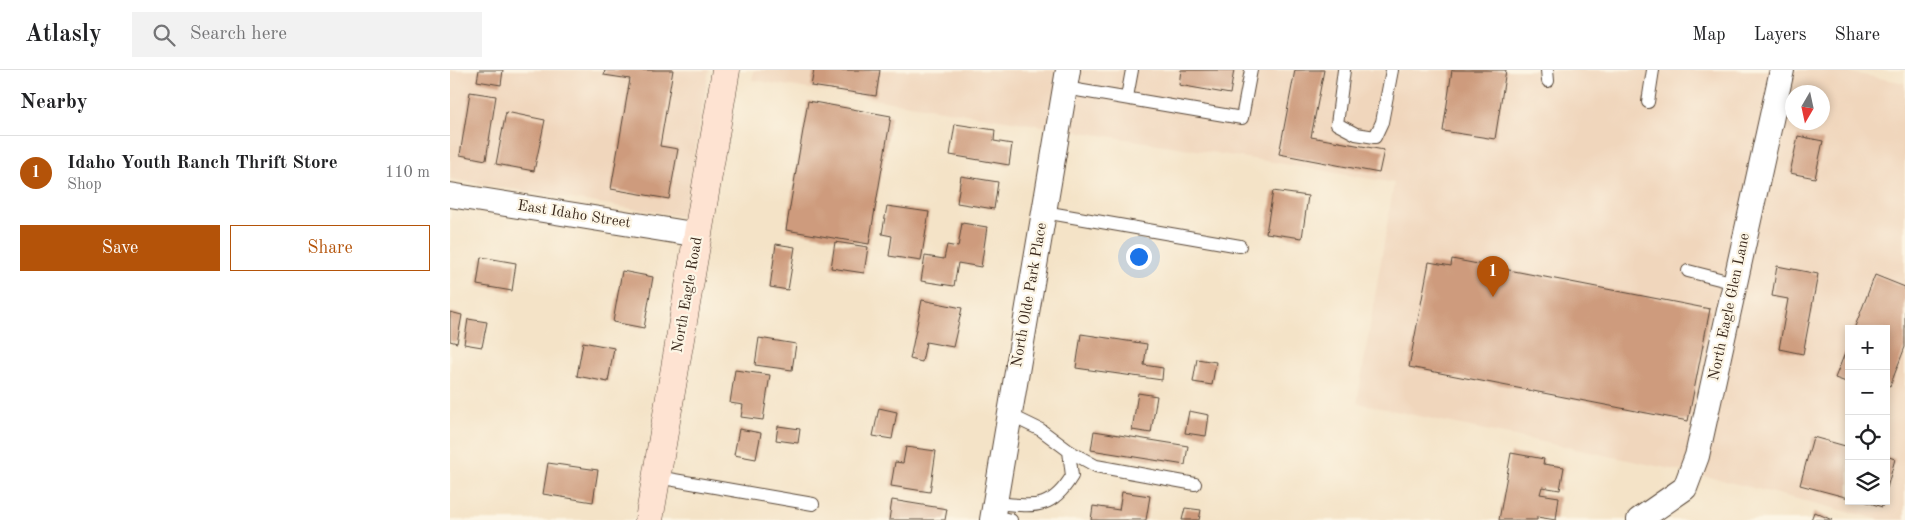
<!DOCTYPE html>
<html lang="en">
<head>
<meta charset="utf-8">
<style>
  :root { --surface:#fff; --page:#f2f2f2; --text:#202124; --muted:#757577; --line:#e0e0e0; --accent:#b45309 }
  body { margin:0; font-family:"Old Standard TT",serif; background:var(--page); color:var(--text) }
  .controls { position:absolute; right:15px; bottom:15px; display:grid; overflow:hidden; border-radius:0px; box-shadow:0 2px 8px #0003 }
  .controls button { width:45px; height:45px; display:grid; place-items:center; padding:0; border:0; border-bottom:1px solid var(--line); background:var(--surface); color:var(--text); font:25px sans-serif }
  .compass { position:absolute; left:1335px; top:15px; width:45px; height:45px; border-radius:50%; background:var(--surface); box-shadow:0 2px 8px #0003; rotate:189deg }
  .you { position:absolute; left:688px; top:186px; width:18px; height:18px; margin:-12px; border:4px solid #fff; border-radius:50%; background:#1a73e8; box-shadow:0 0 0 8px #1a73e833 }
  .badge { display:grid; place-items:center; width:32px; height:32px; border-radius:50%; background:var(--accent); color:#fff; font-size:16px; font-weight:700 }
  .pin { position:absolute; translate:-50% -41px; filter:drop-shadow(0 1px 2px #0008) }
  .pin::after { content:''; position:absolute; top:26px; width:18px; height:15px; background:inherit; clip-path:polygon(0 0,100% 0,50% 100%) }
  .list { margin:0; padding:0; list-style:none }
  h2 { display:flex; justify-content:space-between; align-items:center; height:65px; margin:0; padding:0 20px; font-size:21px }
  h2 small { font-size:16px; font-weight:400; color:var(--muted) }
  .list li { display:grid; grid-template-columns:32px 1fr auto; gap:15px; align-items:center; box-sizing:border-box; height:75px; padding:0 20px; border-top:1px solid var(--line) }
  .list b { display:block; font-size:19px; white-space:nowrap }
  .list p { margin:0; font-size:16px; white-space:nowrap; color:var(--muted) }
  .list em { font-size:16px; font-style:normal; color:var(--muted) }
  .actions { display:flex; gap:10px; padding:15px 20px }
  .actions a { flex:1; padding:11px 0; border:1px solid var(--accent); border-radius:0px; text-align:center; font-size:18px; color:var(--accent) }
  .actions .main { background:var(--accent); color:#fff }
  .icon { flex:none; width:28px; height:28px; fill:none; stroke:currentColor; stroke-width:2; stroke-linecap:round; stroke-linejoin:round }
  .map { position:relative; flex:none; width:1455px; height:450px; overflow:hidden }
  header { display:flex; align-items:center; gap:30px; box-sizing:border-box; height:70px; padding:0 25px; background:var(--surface); border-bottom:1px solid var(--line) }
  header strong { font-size:24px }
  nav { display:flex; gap:28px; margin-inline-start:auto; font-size:18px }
  .search { width:350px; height:45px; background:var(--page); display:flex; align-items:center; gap:12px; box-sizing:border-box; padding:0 18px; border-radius:0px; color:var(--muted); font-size:19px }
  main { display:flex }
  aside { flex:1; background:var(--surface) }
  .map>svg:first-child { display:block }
  .built { fill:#f0d6bc; fill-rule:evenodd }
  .building { fill:#ce9b7d }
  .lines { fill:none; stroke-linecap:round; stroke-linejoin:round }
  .lane-casing { stroke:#574637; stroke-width:14 }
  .street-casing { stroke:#574637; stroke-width:26 }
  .secondary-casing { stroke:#574637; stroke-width:29 }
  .lane { stroke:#fff; stroke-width:12 }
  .street { stroke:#fff; stroke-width:24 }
  .secondary { stroke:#fee3d2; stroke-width:28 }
  .labels { text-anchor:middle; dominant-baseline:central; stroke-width:4.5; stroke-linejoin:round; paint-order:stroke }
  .street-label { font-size:15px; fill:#3b2a1e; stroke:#fcf5e5 }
</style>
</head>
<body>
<header>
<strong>Atlasly</strong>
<div class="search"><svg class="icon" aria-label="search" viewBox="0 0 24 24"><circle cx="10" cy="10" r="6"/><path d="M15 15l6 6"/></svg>Search here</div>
<nav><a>Map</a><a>Layers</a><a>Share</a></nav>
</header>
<main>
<aside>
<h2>Nearby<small></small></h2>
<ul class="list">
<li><span class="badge">1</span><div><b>Idaho Youth Ranch Thrift Store</b><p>Shop</p></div><em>110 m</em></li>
</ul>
<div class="actions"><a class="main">Save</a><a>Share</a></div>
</aside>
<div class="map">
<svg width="1455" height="450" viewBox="0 0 1455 450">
  <rect width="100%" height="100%" fill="#fcf5e5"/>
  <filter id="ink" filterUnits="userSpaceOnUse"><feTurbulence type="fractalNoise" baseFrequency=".02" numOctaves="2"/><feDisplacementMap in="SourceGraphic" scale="10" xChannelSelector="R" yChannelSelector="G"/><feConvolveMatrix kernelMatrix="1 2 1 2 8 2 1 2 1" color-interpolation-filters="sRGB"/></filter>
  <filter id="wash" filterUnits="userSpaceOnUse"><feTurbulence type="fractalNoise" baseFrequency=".0096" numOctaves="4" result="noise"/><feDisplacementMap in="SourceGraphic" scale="20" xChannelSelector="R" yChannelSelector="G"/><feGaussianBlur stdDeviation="1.12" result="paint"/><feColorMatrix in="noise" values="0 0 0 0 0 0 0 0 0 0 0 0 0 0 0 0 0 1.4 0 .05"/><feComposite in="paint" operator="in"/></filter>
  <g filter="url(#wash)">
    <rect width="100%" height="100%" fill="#f4e3c7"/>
    <!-- built -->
    <g class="built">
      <path d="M0 0H259L234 147 0 109Z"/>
      <path d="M304 0H1386L1455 13V450H1431L1259 407 907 333 944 113 822 92 302 10ZM1342 22H1372V52H1342ZM1399 259H1436V431H1399Z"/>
    </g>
    <g id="blocks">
      <!-- building -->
      <g class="building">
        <path d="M29 0H53L51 15 27 11Z"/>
        <path d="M155 0H223L210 76 228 79 219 129 161 119 180 9 154 5Z"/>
        <path d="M364 0H430L426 26 361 16Z"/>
        <path d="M731 0H784L780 24 729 15Z"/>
        <path d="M845 0H874L861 67 934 80 929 103 829 84Z"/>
        <path d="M1002 0H1056L1045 69 993 61Z"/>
        <path d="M20 22 46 26 36 90 10 85Z"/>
        <path d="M358 31 441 46 419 174 336 160Z"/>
        <path d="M56 42 95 50 84 101 46 94Z"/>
        <path d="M505 54 545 60 544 71 562 74 559 95 500 85Z"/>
        <path d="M1348 66 1373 71 1365 108 1340 103Z"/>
        <path d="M511 106 548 112 544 139 507 133Z"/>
        <path d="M823 121 858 126 852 168 816 163Z"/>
        <path d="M437 136 479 142 471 191 439 186 442 166 432 164Z"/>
        <path d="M512 153 537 157 531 197 508 193 504 216 471 211 475 186 494 189 497 175 508 177Z"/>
        <path d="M385 172 418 177 414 203 381 198Z"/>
        <path d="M326 174 345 177 338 220 320 217Z"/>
        <path d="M31 187 66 193 62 221 27 215Z"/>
        <path d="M1002 189 1260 239 1238 351 959 297 979 192 1001 196Z"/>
        <path d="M1327 196 1368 204 1353 284 1329 279 1338 229 1322 226Z"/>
        <path d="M172 201 203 207 194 258 163 252Z"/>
        <path d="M1425 205 1455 217V277L1440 316 1436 314V259H1404Z"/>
        <path d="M472 230 512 238 503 277 476 272 472 292 460 289Z"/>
        <path d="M0 242 12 245 7 273 0 271Z"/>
        <path d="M18 249 37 252 32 277 14 274Z"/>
        <path d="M631 264 697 274 694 295 713 298 712 310 626 298Z"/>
        <path d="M309 268 346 274 342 300 305 295Z"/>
        <path d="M133 272 164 278 158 312 127 306Z"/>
        <path d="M1399 273V313L1385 308Z"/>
        <path d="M747 289 766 292 762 315 743 312Z"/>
        <path d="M285 300 320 305 313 350 291 347 293 335 280 333Z"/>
        <path d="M688 323 707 326 701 363 682 360Z"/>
        <path d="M429 338 447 342 442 369 423 366Z"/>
        <path d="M739 341 759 345 756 366 735 363Z"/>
        <path d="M328 356 350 359 348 373 326 370Z"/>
        <path d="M289 359 311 363 306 389 284 385Z"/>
        <path d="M644 361 738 376 735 395 641 380Z"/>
        <path d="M1363 367 1399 377V428L1350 415Z"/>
        <path d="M456 377 486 381 480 422 441 416 445 392 453 393Z"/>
        <path d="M1061 383 1094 389 1093 394 1114 397 1110 420 1092 417 1090 424 1109 427 1106 450 1087 447V450H1049Z"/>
        <path d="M1436 386 1445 389 1437 418H1436Z"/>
        <path d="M98 393 148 400 143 432 93 424Z"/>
        <path d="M672 422 700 426 696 450H641L643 436 669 440Z"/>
        <path d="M442 430 497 439 495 450H439Z"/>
        <path d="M1414 431H1433L1432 437Z"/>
        <path d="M735 438 751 440 749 450H732Z"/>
        <path d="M1364 442 1382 450H1361Z"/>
      </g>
    </g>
  </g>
  <g filter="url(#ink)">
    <use href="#blocks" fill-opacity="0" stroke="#574637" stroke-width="1"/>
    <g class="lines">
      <defs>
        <g id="lane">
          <path d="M894 0 887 54 906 64 925 67 932 52 942 0"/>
          <path d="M1097 0 1098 11"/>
          <path d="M615 18 792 48 801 0"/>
          <path d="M677 27 682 0"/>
          <path d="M1198 32 1203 0"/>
          <path d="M594 142 790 176"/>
          <path d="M1238 201 1285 213"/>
          <path d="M619 381 646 396 745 414"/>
          <path d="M207 407 363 434"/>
          <path d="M545 433C583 436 600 442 622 406L619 381 591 360 560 345"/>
          <path d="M543 446 561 450"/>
        </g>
        <g id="street">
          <path d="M0 125 249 165"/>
          <path d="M542 450 618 0"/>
          <path d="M1189 450 1235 418 1247 386 1332 0"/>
        </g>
        <path id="secondary" d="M199 450 276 0"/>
      </defs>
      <!-- lane casing -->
      <use href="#lane" class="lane-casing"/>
      <!-- street casing -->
      <use href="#street" class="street-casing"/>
      <!-- secondary casing -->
      <use href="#secondary" class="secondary-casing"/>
      <!-- lane -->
      <use href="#lane" class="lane"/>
      <!-- street -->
      <use href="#street" class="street"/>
      <!-- secondary -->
      <use href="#secondary" class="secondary"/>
    </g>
  </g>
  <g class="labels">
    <!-- street labels -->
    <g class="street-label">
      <text transform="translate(124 145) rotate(9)">East Idaho Street</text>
      <text transform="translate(238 225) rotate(-80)">North Eagle Road</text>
      <text transform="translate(580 225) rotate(-80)">North Olde Park Place</text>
      <text transform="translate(1280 237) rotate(-78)">North Eagle Glen Lane</text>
    </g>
  </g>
</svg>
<div class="controls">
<button>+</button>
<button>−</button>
<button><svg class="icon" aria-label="locate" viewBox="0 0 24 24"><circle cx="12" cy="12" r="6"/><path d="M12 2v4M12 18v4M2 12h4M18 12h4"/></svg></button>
<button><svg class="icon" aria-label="layers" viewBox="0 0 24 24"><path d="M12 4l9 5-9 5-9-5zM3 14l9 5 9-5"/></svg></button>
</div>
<svg class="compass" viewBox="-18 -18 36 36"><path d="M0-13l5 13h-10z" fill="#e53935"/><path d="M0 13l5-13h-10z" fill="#757577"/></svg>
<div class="you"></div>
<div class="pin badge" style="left:1043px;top:227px">1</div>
</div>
</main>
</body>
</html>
